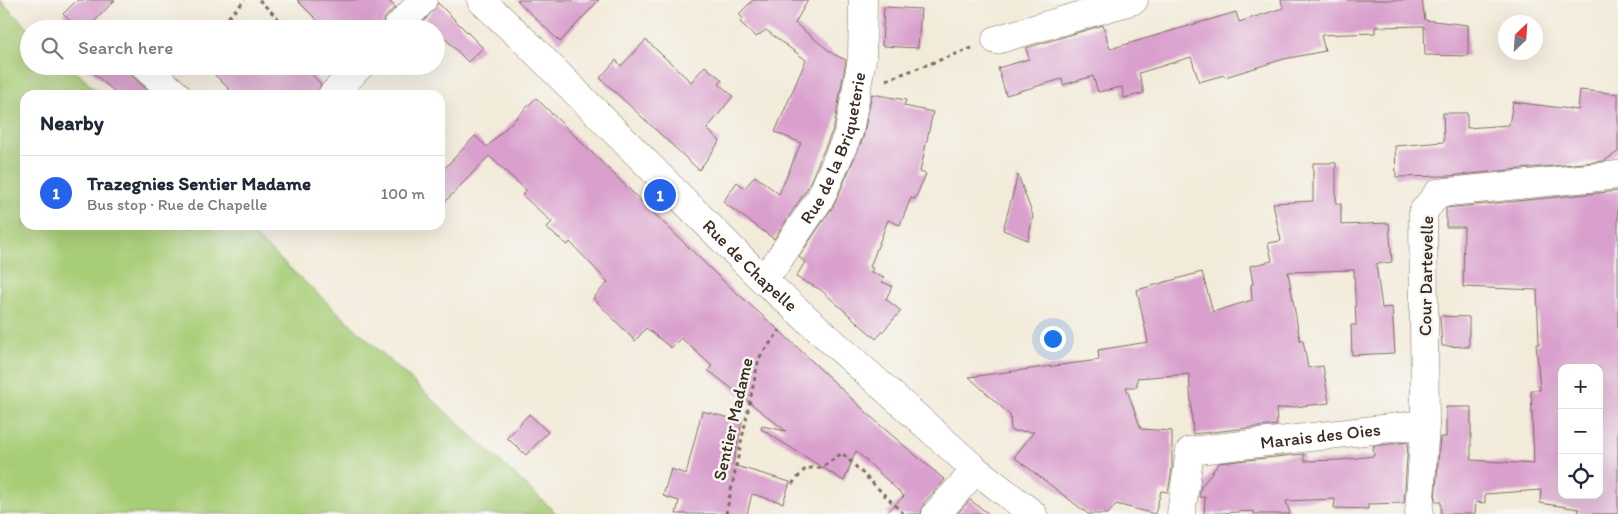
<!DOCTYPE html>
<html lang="en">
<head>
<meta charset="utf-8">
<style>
  :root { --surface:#fff; --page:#f6f6f7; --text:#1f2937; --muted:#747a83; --line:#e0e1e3; --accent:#2563eb }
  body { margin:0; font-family:Itim,sans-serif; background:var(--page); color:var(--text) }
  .controls { position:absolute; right:15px; bottom:15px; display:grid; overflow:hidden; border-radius:10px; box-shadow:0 5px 20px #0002 }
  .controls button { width:45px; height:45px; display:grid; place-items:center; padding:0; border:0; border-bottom:1px solid var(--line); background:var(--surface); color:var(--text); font:25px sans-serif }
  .compass { position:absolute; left:1498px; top:15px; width:45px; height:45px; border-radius:50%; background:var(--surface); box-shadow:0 5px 20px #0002; rotate:25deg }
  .you { position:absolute; left:1052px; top:338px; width:18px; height:18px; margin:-12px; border:4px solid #fff; border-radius:50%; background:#1a73e8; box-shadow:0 0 0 8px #1a73e833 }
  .badge { display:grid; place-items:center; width:32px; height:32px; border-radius:50%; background:var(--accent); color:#fff; font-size:16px; font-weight:700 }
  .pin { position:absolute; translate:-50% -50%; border:2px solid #fff; box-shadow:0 1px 5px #0006 }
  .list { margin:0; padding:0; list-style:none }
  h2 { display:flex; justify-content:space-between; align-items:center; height:65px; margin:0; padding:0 20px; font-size:21px }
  h2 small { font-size:16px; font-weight:400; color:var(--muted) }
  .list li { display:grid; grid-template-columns:32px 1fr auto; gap:15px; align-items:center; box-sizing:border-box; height:75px; padding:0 20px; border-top:1px solid var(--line) }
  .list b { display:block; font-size:19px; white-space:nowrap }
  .list p { margin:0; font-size:16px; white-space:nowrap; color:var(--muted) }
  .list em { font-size:16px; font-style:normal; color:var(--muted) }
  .icon { flex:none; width:28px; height:28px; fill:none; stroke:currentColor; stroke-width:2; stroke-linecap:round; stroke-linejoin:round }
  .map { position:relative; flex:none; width:1618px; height:514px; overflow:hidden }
  .search { position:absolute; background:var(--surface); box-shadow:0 5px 20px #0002; left:20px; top:20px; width:425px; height:55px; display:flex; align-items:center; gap:12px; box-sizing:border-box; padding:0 18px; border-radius:28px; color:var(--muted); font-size:19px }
  .panel { position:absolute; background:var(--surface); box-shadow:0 5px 20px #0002; left:20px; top:90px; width:425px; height:140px; border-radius:15px }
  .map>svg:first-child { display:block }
  .green { fill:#a8cd77; stroke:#727c4a }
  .building { fill:#daa0cd; fill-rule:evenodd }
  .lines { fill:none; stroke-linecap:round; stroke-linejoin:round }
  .minor-casing { stroke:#7b6e60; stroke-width:29 }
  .major-casing { stroke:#7b6e60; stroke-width:29 }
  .path { stroke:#7b6e60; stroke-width:3; stroke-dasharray:4 4; stroke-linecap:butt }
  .minor { stroke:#fff; stroke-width:28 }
  .major { stroke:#fff; stroke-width:28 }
  .labels { text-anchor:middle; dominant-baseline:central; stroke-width:5; stroke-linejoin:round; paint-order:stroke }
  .street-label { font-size:18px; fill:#3b2a1e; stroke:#f6f6f2 }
</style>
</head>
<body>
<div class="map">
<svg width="1618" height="514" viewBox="0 0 1618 514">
  <rect width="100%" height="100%" fill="#f6f6f2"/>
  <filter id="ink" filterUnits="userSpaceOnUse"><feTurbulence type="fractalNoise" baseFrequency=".02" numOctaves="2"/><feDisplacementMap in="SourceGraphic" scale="10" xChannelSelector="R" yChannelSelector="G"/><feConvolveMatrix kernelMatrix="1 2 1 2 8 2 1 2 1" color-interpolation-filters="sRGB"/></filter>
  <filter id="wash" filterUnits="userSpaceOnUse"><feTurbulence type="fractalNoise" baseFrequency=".0096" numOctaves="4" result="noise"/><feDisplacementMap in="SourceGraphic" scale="20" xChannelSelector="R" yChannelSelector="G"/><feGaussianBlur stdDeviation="1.12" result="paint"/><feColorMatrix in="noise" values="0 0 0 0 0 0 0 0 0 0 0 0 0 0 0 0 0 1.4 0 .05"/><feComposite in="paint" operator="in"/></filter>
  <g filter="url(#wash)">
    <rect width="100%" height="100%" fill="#f3ebda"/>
    <!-- green -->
    <path class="green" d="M0 0 29 29V66H70L101 95H25V225H243L557 514H0Z"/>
    <g id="blocks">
      <!-- building -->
      <g class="building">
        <path d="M77 0H115L87 29H78L63 14Z"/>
        <path d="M297 0H388L395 7 384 19 381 29H326Z"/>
        <path d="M517 0H599L560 42Z"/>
        <path d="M753 0H808L795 23 833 54 846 60 834 127 807 189 774 239 723 202 737 182 745 188 755 176 779 194 801 143 775 132 806 60 766 30 756 37 740 22 743 19 739 14Z"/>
        <path d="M1281 0H1422L1425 20 1468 25V56L1425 55 1424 26 1375 27V33L1321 35 1325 51 1284 59 1225 77 1224 75 1199 82 1191 57 1139 73 1144 93 1124 98 1122 87 1098 92 1093 76 1063 85 1062 79 1006 95 998 68 1029 59 1026 48 1103 25 1110 49 1236 12 1239 22 1283 8Z"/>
        <path d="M438 3 483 48 468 62 436 29H418Z"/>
        <path d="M884 7 921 9 918 48 882 46Z"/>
        <path d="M646 40 691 82 705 66 722 80 719 84 733 96 707 129 720 141 699 170 600 78 616 60 621 66Z"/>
        <path d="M86 66H121L153 95H118Z"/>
        <path d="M212 66H304L321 84 317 95H235L209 69Z"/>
        <path d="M1580 90 1618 94V152L1604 161 1448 176 1396 177 1395 146 1444 142 1443 113H1467V128L1509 125 1513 102 1578 110Z"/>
        <path d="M872 94 906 100 904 106 933 112 920 172 926 174 915 199 911 198 900 225 888 220 870 267 873 268 871 272 884 278 882 282 892 286 886 299 901 311 876 339 821 290 796 277 805 262 799 257 835 203 863 138Z"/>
        <path d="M536 98 719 277 782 333 881 426 945 480 924 503 921 514H885L904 496 856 451 844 481 761 429 762 426 786 431 708 370 712 366 681 338 671 348 646 328 635 341 593 298 608 282 570 242 568 245 546 228 552 222 522 195 526 190 489 156 440 207V173L475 136 487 147Z"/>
        <path d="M1313 163H1336V204H1341V225L1389 223 1392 262 1376 264 1382 308 1392 307 1395 353 1352 355 1351 325H1356L1354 270 1288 272 1300 340H1303L1308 368 1323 366 1329 403 1276 409 1277 425 1193 434 1189 374 1137 378V387H1126L1141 429 1172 431V469L1168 492 1161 491 1155 514 1116 504 1108 514H1088L1014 457 1034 432 1011 431 1010 415 969 377 1099 360 1098 350 1148 342 1137 290 1187 276 1202 272 1213 312 1252 300 1251 285 1253 284 1250 266 1272 261 1268 243 1281 241 1273 203 1313 201Z"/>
        <path d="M1018 175 1033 216 1028 240 1003 230Z"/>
        <path d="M1618 191V514H1578L1579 509 1540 503 1541 490 1485 494V503L1476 502 1475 514H1441V502H1435L1440 437H1446V407H1471V460L1534 464 1531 390H1540L1536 344H1539L1537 290 1463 287 1464 227H1446V208ZM1562 368H1599V495H1562Z"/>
        <path d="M1440 316 1469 317V347L1442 346Z"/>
        <path d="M702 411 742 421 733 465 790 482 783 503 752 494 747 514H676L679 501 663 496 671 469 686 474Z"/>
        <path d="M529 414 548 432 526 455 507 438Z"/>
        <path d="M1408 442 1404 503 1368 504V509L1334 508 1335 499 1286 501 1290 514H1254V511L1204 514 1205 497H1199L1201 487 1219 463 1304 454V461L1340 460 1374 456 1373 446Z"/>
        <path d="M970 500 989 514H957Z"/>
      </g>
    </g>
  </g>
  <g filter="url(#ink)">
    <use href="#blocks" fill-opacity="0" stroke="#7b6e60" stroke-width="1"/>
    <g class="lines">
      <defs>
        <g id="minor">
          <path d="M396 29 423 0"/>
          <path d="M996 40 1134 0"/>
          <path d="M144 66 177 95"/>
          <path d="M332 95 360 66"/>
          <path id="s1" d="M761 278 775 265 821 197 849 132 862 59 863 0"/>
          <path d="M1425 424 1423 212 1438 193 1618 175"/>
          <path d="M936 514 976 470"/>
          <path id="s2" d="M1181 514 1190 451 1425 424 1419 514"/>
        </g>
        <g id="major">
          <path id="s3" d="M481 0 529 45 761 278 976 470 1033 514"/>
        </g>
      </defs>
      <!-- minor casing -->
      <use href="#minor" class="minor-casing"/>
      <!-- major casing -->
      <use href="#major" class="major-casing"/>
      <!-- path -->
      <g class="path">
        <path d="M259 0 289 29"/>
        <path d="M217 29 245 0"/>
        <path d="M886 80 972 48"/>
        <path d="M792 484 806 468H821L842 453 904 514"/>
        <path d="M726 514 759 358 780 330"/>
      </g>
      <!-- minor -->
      <use href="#minor" class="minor"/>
      <!-- major -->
      <use href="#major" class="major"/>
    </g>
  </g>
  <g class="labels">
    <!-- street labels -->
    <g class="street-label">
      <text stroke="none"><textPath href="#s1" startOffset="152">Rue de la Briqueterie</textPath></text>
      <text stroke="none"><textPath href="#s3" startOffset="378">Rue de Chapelle</textPath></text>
      <text transform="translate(1426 276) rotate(-89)">Cour Dartevelle</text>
      <text transform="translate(733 419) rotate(-77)">Sentier Madame</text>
      <text stroke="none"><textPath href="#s2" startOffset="195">Marais des Oies</textPath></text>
    </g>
  </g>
</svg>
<div class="controls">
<button>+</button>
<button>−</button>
<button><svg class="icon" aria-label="locate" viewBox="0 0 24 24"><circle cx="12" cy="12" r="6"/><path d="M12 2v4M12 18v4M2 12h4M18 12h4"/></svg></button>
</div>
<svg class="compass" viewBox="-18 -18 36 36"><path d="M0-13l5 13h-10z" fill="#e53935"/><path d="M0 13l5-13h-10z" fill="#747a83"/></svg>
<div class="you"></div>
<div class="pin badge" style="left:660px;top:195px">1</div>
<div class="search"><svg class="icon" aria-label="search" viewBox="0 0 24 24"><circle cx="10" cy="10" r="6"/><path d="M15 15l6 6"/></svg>Search here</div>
<section class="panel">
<h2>Nearby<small></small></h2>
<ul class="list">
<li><span class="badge">1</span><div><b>Trazegnies Sentier Madame</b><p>Bus stop · Rue de Chapelle</p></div><em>100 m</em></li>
</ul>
</section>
</div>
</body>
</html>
